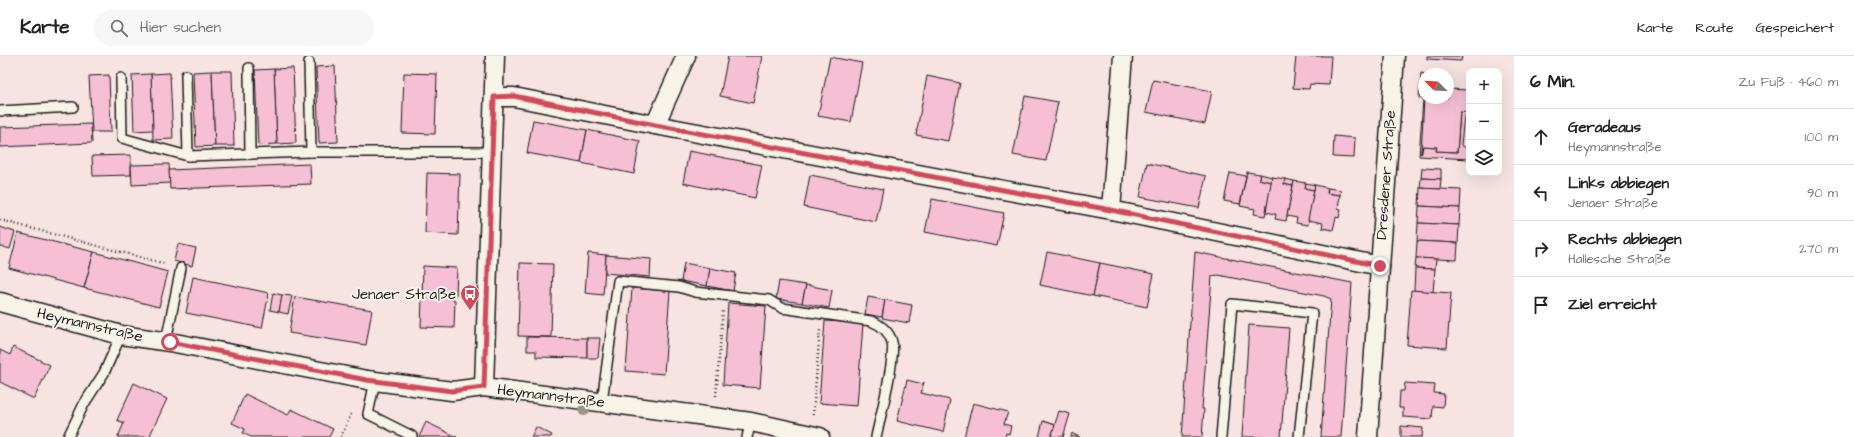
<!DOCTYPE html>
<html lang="de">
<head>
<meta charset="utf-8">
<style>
  :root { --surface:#fff; --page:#f6f6f6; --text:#222; --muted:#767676; --line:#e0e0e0 }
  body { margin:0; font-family:"Architects Daughter",sans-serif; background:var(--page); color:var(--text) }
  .controls { position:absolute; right:12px; top:12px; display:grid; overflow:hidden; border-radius:8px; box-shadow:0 4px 16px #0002 }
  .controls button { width:36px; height:36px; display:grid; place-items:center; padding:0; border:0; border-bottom:1px solid var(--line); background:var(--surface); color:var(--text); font:20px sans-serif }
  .compass { position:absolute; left:1418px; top:12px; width:36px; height:36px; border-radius:50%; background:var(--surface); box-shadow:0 4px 16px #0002; rotate:294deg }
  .stop { position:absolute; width:12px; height:12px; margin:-9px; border:3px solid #d1495b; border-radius:50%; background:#fff }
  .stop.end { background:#d1495b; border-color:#fff; box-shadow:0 1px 4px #0008 }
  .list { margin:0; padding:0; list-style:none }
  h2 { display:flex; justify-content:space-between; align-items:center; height:52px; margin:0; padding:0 16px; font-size:17px }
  h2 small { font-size:13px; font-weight:400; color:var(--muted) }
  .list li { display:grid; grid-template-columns:26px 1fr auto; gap:12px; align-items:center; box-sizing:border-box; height:56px; padding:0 16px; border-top:1px solid var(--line) }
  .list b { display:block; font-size:15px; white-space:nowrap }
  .list p { margin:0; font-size:13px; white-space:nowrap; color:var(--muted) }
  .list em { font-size:13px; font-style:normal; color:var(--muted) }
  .icon { flex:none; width:22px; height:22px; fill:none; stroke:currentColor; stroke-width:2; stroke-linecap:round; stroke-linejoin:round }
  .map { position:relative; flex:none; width:1514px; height:381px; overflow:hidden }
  header { display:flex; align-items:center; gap:24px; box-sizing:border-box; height:56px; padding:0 20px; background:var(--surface); border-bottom:1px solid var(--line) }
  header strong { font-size:19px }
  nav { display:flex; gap:22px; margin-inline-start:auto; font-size:14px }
  .search { width:280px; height:36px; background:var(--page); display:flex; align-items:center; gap:10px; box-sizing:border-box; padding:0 14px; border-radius:22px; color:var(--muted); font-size:15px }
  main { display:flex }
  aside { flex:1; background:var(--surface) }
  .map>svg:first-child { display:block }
  .building { fill:#f7bfd4; stroke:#1c1c1c }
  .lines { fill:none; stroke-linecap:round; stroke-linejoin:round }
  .service-casing { stroke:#1c1c1c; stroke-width:12 }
  .minor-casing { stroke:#1c1c1c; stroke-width:21 }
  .path { stroke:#1c1c1c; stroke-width:2.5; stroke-dasharray:1 3; stroke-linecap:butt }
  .service { stroke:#f7f3e8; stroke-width:9 }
  .minor { stroke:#f7f3e8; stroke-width:18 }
  .tree { fill:#9a9589 }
  .route { stroke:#d1495b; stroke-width:5 }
  .labels { text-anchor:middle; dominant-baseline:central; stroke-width:4; stroke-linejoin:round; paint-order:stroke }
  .street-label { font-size:15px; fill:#1c1c1c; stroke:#f7f3e8 }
  .poi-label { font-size:15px; fill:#1c1c1c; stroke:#f7f3e8; text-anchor:end }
</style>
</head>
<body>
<header>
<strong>Karte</strong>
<div class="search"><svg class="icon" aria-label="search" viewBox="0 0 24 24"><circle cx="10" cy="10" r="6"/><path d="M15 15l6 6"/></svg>Hier suchen</div>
<nav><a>Karte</a><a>Route</a><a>Gespeichert</a></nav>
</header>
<main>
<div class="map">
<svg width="1514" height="381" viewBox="0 0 1514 381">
  <rect width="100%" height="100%" fill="#f7e3e2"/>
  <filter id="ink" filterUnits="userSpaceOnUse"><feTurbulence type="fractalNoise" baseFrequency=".025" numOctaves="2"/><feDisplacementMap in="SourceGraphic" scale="8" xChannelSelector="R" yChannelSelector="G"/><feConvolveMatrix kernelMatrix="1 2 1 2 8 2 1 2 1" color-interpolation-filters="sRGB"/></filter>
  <g filter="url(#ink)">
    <!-- building -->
    <g class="building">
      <path d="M728 0H762L753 47 720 40Z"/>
      <path d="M1296 0H1331L1329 29 1310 28 1309 33 1293 32Z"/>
      <path d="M1427 0H1462L1461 5 1427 3Z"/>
      <path d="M830 1 862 7 851 66 818 60Z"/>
      <path d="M335 10 338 86 319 87 316 11Z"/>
      <path d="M293 12 296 87 277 88 274 13Z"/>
      <path d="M274 13 277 88 258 89 255 14Z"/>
      <path d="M212 15 215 90 196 91 193 16Z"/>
      <path d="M212 15H232L234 90H215Z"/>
      <path d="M170 17 173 83 153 84 151 18Z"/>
      <path d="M404 17 437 18 435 78 402 77Z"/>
      <path d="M1421 17 1426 18H1424L1425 54 1421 98 1423 90 1437 91 1436 95 1457 96 1460 56 1469 57V61L1464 60 1461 89 1468 93V103L1419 100 1423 43 1419 42Z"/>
      <path d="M151 18 153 74 134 75 132 19Z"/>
      <path d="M109 19 111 76H92L89 20Z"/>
      <path d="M1448 19V33L1469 34V57L1460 56 1457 96 1436 95 1437 91 1423 90 1421 98 1424 42H1448Z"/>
      <path d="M927 20 960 27 948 85 916 79Z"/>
      <path d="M1153 24 1212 35 1205 68 1146 56Z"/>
      <path d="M1025 40 1058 46 1046 105 1013 99Z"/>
      <path d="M533 64 587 74 581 107 527 97Z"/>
      <path d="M91 68 92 87 0 91V71Z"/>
      <path d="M587 74 640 85 634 118 581 107Z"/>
      <path d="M1334 80 1355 82 1354 102 1333 101Z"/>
      <path d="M689 95 762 109 755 142 683 127Z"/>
      <path d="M131 99V119L93 120 92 100Z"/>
      <path d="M1147 107 1206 120 1199 152 1140 141Z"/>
      <path d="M169 108 170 127 132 129 131 109Z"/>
      <path d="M310 108 311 128 170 133 169 114Z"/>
      <path d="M1422 112 1441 113V123L1421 122Z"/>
      <path d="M1247 116 1260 118 1259 123 1272 126 1265 160 1254 158 1255 153 1240 150Z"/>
      <path d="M427 117 460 118 458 179 425 177Z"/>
      <path d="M1230 117 1246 120 1240 148 1224 145Z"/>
      <path d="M1260 118 1272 121 1271 126 1259 123Z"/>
      <path d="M810 119 883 133 876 166 804 151Z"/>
      <path d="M1272 121 1285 123 1284 128 1293 130 1286 165 1275 163 1276 158 1266 156Z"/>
      <path d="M1421 122 1441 123 1440 133 1420 132Z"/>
      <path d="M1285 123 1294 125 1293 130 1284 128Z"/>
      <path d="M1294 125 1306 127 1305 132 1314 134 1308 169 1296 167 1297 162 1287 160Z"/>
      <path d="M1306 127 1315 129 1314 134 1305 132Z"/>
      <path d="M1315 129 1328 132 1327 137 1340 139 1338 152 1341 153 1339 162 1336 161 1333 174 1322 172 1323 167 1308 164Z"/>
      <path d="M1328 132 1341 134 1340 139 1327 137Z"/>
      <path d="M1420 132 1461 134 1460 152 1419 150Z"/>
      <path d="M932 143 1004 157 997 190 925 176Z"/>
      <path d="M1419 150 1460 152 1459 169 1418 167Z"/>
      <path d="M1418 167 1459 169 1458 187 1417 185Z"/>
      <path d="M0 171 15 176 10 193 0 190Z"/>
      <path d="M18 177 94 196 84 232 9 212Z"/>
      <path d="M1417 185 1458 187 1457 204 1416 202Z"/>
      <path d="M178 188 196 192 192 210 174 205Z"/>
      <path d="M94 196 168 216 159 251 84 232Z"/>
      <path d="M1047 196 1100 207 1093 240 1040 229Z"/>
      <path d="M1195 196 1352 227 1341 381H1321L1331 243 1324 240 1218 219 1212 220 1202 353H1204L1202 381H1182Z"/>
      <path d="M588 197 606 199 603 239 585 237Z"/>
      <path d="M606 199 651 203 650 221 605 217Z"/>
      <path d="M1416 202 1436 203 1435 213 1415 212Z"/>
      <path d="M520 207 553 208 551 281 518 280Z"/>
      <path d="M684 207 710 212 707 230 681 225Z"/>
      <path d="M1100 207 1154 218 1147 251 1093 240Z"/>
      <path d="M423 210 457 212 456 239 453 240V244H455L454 272 421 271Z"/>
      <path d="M710 212 736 217 733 235 707 230Z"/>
      <path d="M1415 212 1435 213 1433 236 1414 235Z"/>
      <path d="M193 221 269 237 262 272 186 257Z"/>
      <path d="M779 225 806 229 802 247 776 243Z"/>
      <path d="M806 229 832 234 829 252 802 247Z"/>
      <path d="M632 232 670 235 664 318 626 315Z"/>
      <path d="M1411 234 1451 237 1447 292 1407 289Z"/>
      <path d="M273 237 282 239 279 256 270 254Z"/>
      <path d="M282 239 292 240 288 258 279 256Z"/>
      <path d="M295 241 372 254 366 289 289 277Z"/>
      <path d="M868 241 885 244 882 261 865 258Z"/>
      <path d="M885 244 912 249 909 267 882 262Z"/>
      <path d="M728 247 766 250 760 332 723 329Z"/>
      <path d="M825 265 863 267 857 350 819 347Z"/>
      <path d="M1249 269 1289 272 1281 381H1242Z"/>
      <path d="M527 281 587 282V302L536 301V295H527Z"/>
      <path d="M587 282H600L598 302H587Z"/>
      <path d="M13 291 50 309 34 343 0 326V294L10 299Z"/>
      <path d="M907 324 923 328 924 326 921 337 950 344 943 376 897 365Z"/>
      <path d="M134 327 167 343 150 379 153 381H118L124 367 117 364Z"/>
      <path d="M1405 327 1435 329 1434 337 1444 338 1443 351 1433 350 1432 363 1403 361V352H1399L1400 335H1404Z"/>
      <path d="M245 338 288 359 291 353 333 373 329 381H251L243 377 245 373 232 367Z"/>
      <path d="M973 347 1008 356 1004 368 1011 370 1009 378 1006 377 1005 381H964Z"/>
      <path d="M1059 355 1070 358 1063 381H1051Z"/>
      <path d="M1043 365 1055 369 1051 381H1039Z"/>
      <path d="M426 366 457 381H419Z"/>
      <path d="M1401 370 1423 372 1422 381H1401Z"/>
      <path d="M536 371 552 379 551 381H531Z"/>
      <path d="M1072 377 1073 378 1080 381H1071Z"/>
    </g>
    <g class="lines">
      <defs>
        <g id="service">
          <path d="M309 6 311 96"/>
          <path d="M249 12 250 98"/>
          <path d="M186 19 188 100"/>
          <path d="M121 22 122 82 188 100 311 96H492"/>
          <path d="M0 55 73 51"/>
          <path d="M166 285 181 212"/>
          <path d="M375 325 368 358 412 380"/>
          <path d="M602 346 618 225 679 231 695 236 769 244 782 252 871 265C881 269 889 275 892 286 896 301 880 362 876 381"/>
          <path d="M68 381 84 348 104 317 121 279"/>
          <path d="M747 381 751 366"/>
          <path d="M1221 381 1232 248 1312 257 1299 381"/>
        </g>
        <g id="minor">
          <path d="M494 41H514L655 69 1111 154 1380 210"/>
          <path d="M655 69 686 0"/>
          <path d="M1111 154 1123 0"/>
          <path d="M0 246 121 279 170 286 367 324 452 335 484 331 751 366 820 381"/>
          <path d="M484 331 495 0"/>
          <path d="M1368 381 1395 0"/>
        </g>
      </defs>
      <!-- service casing -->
      <use href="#service" class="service-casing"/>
      <!-- minor casing -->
      <use href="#minor" class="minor-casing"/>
      <!-- path -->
      <g class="path">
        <path d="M0 164 166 208"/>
        <path d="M716 340 723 254"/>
        <path d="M813 359 820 274"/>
        <path d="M341 381 351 358"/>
      </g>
      <!-- service -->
      <use href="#service" class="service"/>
      <!-- minor -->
      <use href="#minor" class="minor"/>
    </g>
    <!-- trees -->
    <circle class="tree" cx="584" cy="354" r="6"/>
  </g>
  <g class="lines" filter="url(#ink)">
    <!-- route -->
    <path class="route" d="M170 286 367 324 452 335 484 331 494 41 514 40 655 69 1111 154 1380 210"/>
  </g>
  <!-- icons -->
  <defs>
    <symbol id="bus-pin" viewBox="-11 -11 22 30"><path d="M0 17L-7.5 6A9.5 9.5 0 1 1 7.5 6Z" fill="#d1495b" stroke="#f7f3e8"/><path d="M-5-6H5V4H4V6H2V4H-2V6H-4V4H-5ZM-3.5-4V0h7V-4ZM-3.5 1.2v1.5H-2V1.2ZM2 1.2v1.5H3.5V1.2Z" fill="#fff"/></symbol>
  </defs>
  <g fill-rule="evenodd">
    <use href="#bus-pin" x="459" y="227" width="22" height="30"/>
  </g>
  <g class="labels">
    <!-- street labels -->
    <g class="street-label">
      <text transform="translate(1386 119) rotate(-86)">Dresdener Straße</text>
      <text transform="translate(90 269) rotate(13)">Heymannstraße</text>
      <text transform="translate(551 340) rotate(7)">Heymannstraße</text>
    </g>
    <!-- poi labels -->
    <g class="poi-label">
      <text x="456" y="238">Jenaer Straße</text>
    </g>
  </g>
</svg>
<div class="controls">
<button>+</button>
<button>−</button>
<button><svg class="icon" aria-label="layers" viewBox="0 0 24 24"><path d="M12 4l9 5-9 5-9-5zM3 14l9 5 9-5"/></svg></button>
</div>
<svg class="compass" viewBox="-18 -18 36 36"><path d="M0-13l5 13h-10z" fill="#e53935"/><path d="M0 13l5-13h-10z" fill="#767676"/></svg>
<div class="stop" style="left:170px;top:286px"></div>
<div class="stop end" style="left:1380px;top:210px"></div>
</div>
<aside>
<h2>6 Min.<small>Zu Fuß · 460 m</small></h2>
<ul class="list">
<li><svg class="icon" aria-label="ahead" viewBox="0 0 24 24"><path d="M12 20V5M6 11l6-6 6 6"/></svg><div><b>Geradeaus</b><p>Heymannstraße</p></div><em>100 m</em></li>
<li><svg class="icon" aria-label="left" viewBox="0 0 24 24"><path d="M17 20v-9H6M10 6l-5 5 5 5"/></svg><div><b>Links abbiegen</b><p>Jenaer Straße</p></div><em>90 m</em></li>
<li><svg class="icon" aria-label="right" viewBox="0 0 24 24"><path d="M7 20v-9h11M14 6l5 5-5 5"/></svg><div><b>Rechts abbiegen</b><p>Hallesche Straße</p></div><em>270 m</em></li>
<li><svg class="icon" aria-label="arrive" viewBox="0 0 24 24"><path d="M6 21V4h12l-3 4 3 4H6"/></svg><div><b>Ziel erreicht</b></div></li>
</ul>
</aside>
</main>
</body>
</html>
